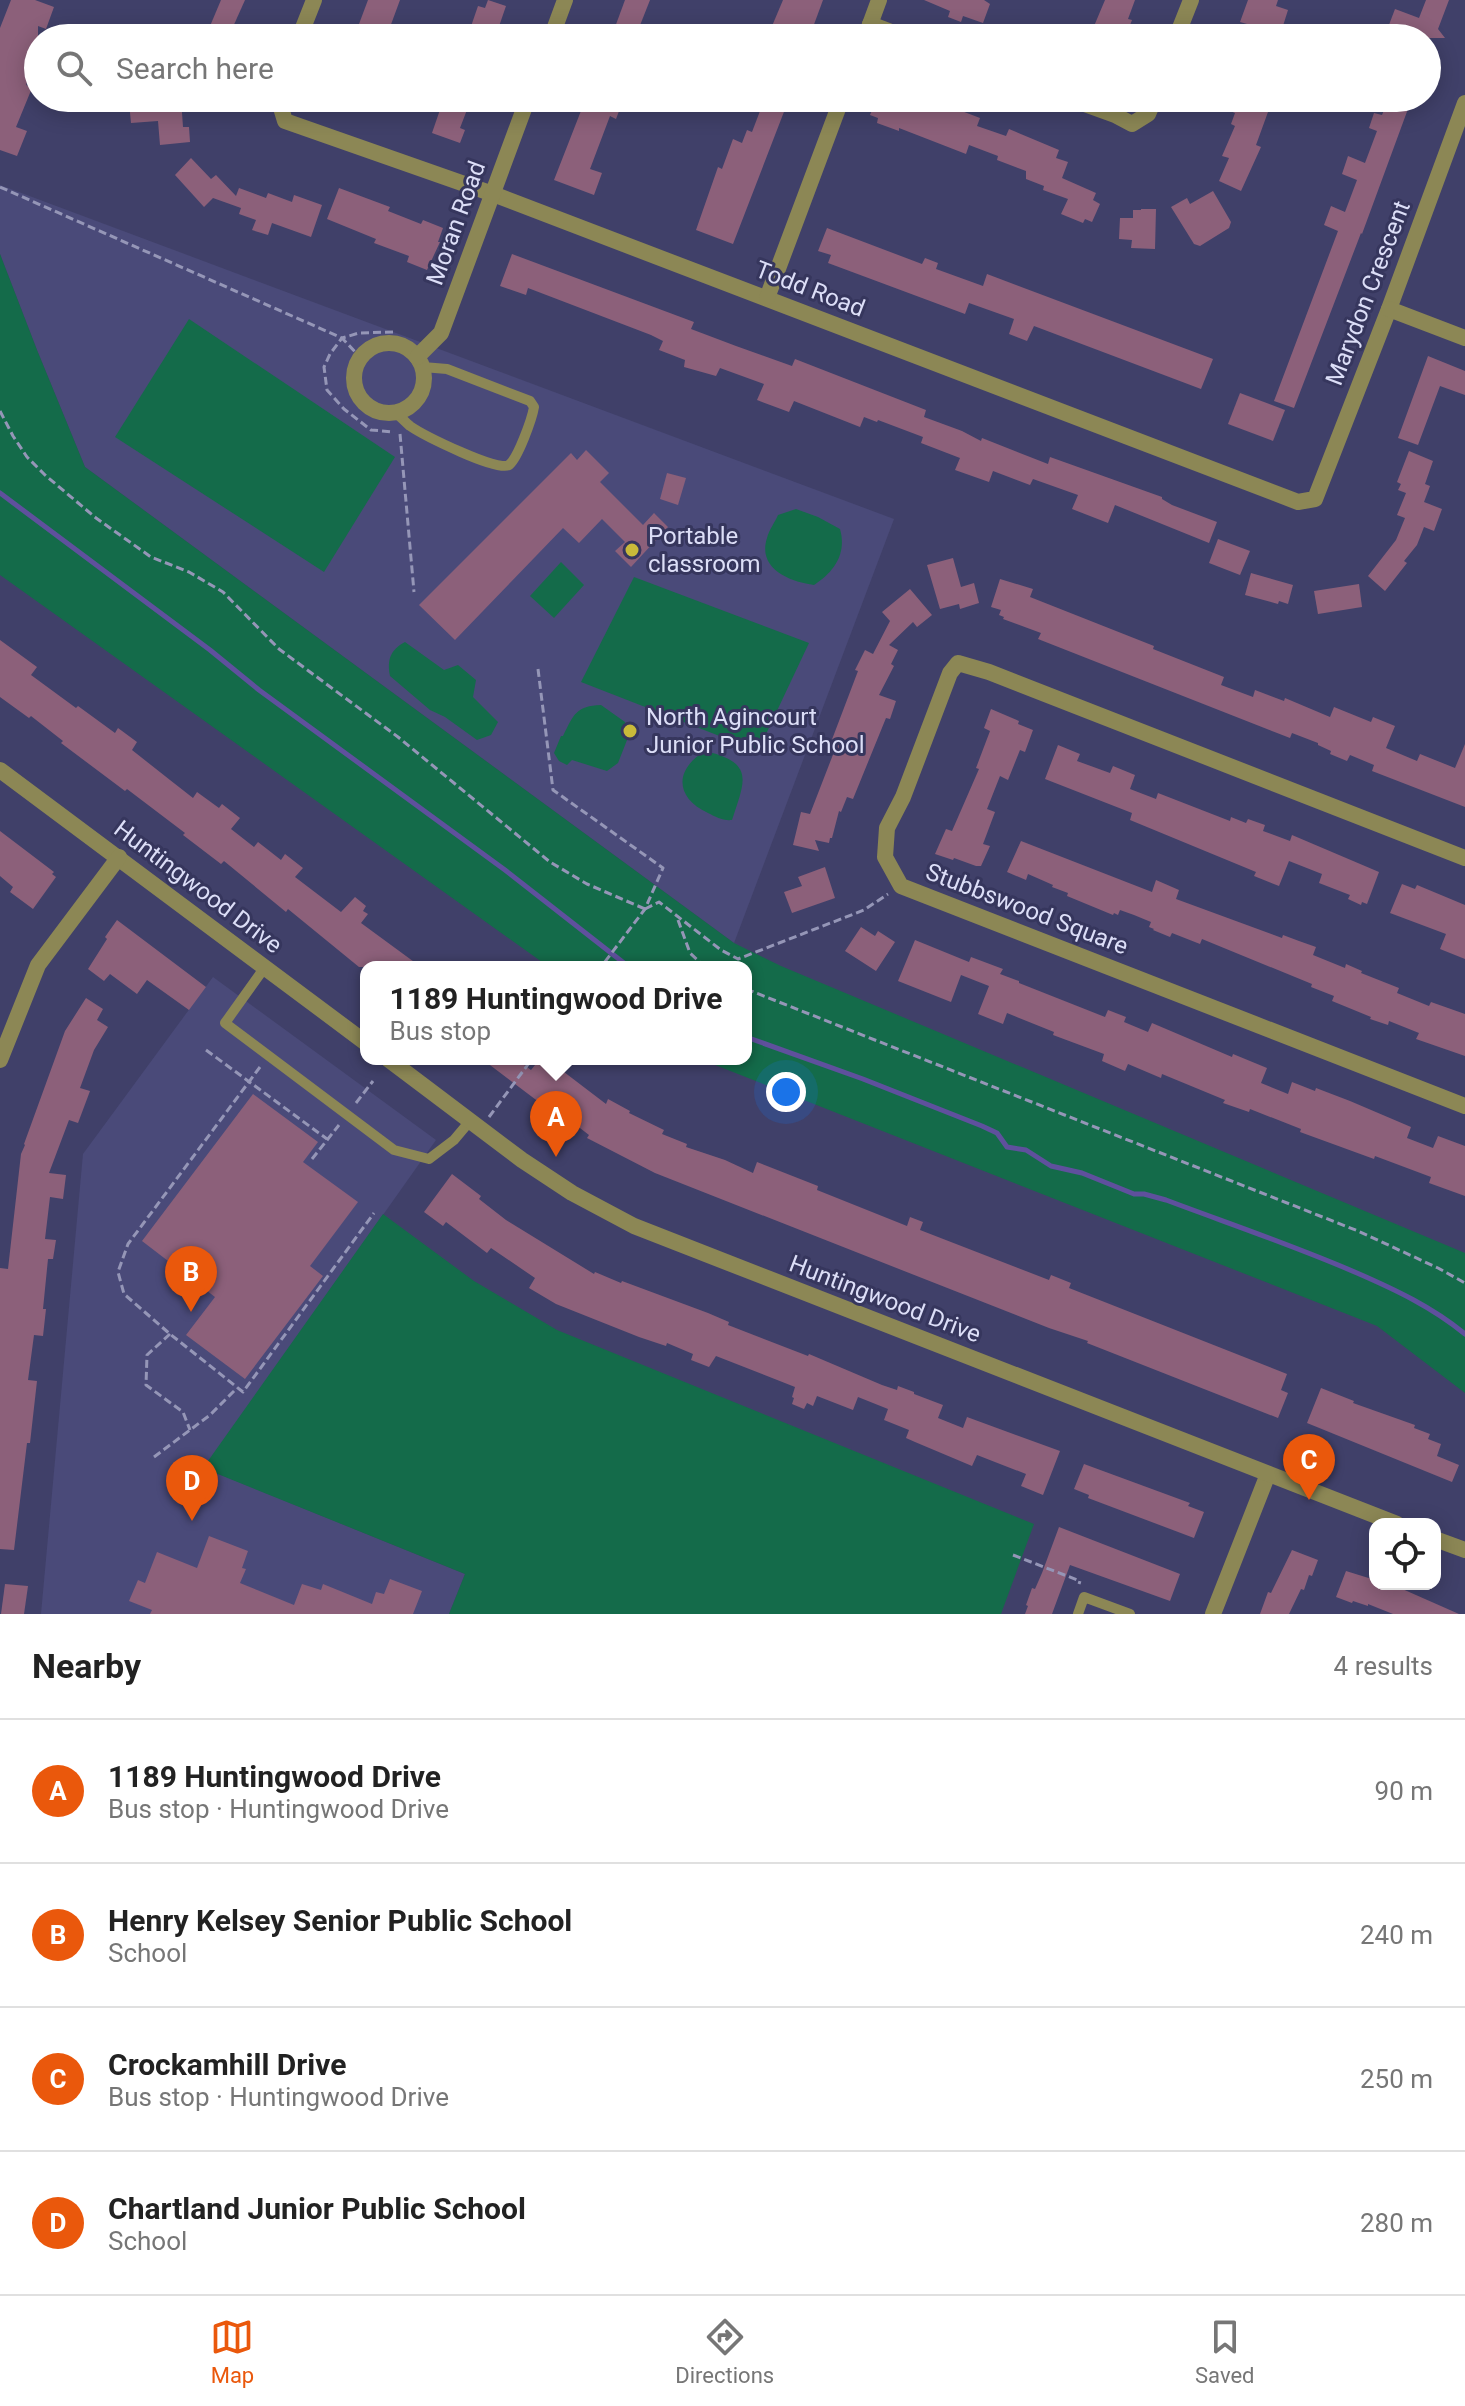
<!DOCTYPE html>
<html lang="en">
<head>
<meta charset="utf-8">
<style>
  :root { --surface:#fff; --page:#f6f6f6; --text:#222; --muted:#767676; --line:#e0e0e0; --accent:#ea580c }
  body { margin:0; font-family:Roboto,sans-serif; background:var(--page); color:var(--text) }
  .controls { position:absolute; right:24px; bottom:24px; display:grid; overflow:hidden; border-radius:16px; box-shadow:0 4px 20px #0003 }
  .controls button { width:72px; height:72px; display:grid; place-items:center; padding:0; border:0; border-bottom:2px solid var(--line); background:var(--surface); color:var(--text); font:40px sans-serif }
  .you { position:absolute; left:786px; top:1092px; width:28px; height:28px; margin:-20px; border:6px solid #fff; border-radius:50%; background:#1a73e8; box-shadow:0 0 0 12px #1a73e833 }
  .badge { display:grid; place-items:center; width:52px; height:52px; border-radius:50%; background:var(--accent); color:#fff; font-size:26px; font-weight:700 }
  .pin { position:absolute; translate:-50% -66px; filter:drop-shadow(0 2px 4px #0008) }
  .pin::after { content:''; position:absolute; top:42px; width:28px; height:24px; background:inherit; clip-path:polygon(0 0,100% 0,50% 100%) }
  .popup { position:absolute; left:360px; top:961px; width:392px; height:104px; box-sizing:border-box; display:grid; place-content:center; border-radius:16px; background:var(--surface); filter:drop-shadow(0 2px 6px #0005); font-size:26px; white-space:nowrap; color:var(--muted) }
  .popup b { font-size:30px; color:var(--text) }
  .popup::after { content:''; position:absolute; left:50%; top:100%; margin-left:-16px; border:16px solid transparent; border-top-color:var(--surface) }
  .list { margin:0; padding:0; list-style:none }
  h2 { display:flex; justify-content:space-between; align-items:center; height:104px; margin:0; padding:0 32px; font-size:34px }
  h2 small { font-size:26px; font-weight:400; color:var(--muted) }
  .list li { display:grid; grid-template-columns:52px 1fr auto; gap:24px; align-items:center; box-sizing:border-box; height:144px; padding:0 32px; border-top:2px solid var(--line) }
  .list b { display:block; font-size:30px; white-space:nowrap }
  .list p { margin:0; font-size:26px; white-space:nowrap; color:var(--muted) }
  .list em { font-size:26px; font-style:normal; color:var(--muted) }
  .icon { flex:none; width:44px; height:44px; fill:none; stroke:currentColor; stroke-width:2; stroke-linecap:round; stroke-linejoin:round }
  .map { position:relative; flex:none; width:1465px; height:1614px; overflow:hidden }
  .search { position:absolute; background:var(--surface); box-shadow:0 4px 20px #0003; left:24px; right:24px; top:24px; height:88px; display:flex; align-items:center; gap:20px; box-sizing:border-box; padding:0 28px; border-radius:44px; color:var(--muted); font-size:30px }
  .sheet { height:680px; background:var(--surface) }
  nav { display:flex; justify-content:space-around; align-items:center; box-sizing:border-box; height:112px; border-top:2px solid var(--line); background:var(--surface); font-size:22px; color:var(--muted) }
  nav a { display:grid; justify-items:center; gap:4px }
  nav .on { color:var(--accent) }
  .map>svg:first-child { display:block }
  .built { fill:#4a4a79 }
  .green { fill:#146b4a }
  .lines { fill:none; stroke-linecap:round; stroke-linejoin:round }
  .stream { stroke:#5f509d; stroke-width:5 }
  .building { fill:#8c607a }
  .path { stroke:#9596b7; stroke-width:3; stroke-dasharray:8 4; stroke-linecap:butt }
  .service { stroke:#8c8755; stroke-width:10 }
  .minor { stroke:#8c8755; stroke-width:16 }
  .tertiary { stroke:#8c8755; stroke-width:16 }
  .poi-dot { fill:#c9ba3a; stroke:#36365d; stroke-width:3 }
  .labels { text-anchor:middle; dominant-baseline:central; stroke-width:6; stroke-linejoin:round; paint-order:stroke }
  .street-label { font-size:24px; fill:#dcdef7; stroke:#36365d }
  .poi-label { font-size:24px; fill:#dcdef7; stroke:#36365d; text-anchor:start }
</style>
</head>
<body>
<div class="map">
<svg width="1465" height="1614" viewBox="0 0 1465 1614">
  <rect width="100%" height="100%" fill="#404069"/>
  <!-- built -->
  <g class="built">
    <path d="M0 185 894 519 734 943 85 467 37 350 0 254Z"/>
    <path d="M213 977 436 1140 204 1468 465 1574 449 1614H41L83 1154Z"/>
  </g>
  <!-- green -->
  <g class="green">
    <path d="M0 254 37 350 85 467 734 943 781 966 1465 1253V1393L1377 1326 700 1059H746V967H549L0 575Z"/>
    <path d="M189 319 395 457 324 572 115 437Z"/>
    <path d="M796 509 818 517 840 529C847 554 834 572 814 585 790 582 757 569 767 538 769 530 775 522 778 515Z"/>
    <path d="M561 562 584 585 554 618 530 596Z"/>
    <path d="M634 577 809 643 758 751 581 682Z"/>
    <path d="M405 642 444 670 458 665 476 680 473 697 498 722 491 735 477 740 445 717 430 710 390 676C387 660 390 650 405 642Z"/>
    <path d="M601 705 625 722 629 735 618 763 607 771 572 760 567 765 559 761 554 753 561 736H563C574 714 576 706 601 705Z"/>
    <path d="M705 751C755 763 745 780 732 820 723 821 716 817 708 813 674 797 675 769 705 751Z"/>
    <path d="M383 1214 474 1281 557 1330 1034 1524 1001 1614H449L465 1574 203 1468Z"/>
  </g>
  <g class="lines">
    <!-- stream -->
    <g class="stream">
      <path d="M0 493 210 650 259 690 505 870 629 967"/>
      <path d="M746 1037 863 1079 982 1126 997 1133 1007 1147 1026 1150 1051 1166 1082 1173 1134 1194H1144L1166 1200C1230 1224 1295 1246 1357 1273 1396 1290 1432 1307 1465 1334"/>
    </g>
  </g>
  <!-- building -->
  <g class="building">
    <path d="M11 0H35L54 7 46 29 38 26V52L26 85 32 88 16 127 27 131 17 156 0 150V28Z"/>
    <path d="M221 0H245L228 38H205Z"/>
    <path d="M368 0H400L386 38H363L367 27 359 24Z"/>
    <path d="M488 0 506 6 495 38H467L478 6 485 8Z"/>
    <path d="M625 0H650L635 38H611Z"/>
    <path d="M783 0H823L809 38H767Z"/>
    <path d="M924 0H984L990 4 983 23 963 16 961 22 948 17 950 11Z"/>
    <path d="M1105 0H1135L1128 19 1132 20 1125 38H1089Z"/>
    <path d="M1248 0H1278L1276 6 1288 10 1282 29 1277 27 1275 34 1266 31 1264 38 1244 32 1247 24 1240 22Z"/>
    <path d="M1426 0H1449L1438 29 1445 38H1384L1395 9 1419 18Z"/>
    <path d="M165 98V100L181 98 183 127H189L190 142 160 145 158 121 131 123 129 102Z"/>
    <path d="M451 98H460L470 102 460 128 465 130 460 143 432 133 443 101 449 103Z"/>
    <path d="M586 98H624L616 119 610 116 590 169 602 173 594 195 554 180Z"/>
    <path d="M765 98H771L787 104 733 244 696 230 718 167 722 169 733 139 742 143 747 130 752 132Z"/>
    <path d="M877 98H904L930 108 933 100 980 118 977 126 1006 136 1009 129 1059 150 1056 158 1068 162 1062 178 1096 193 1093 200 1100 204 1092 222 1085 219 1083 223 1061 214 1068 199 1043 190 1044 186 1026 179V171L997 160 998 156 969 145 966 154 899 128V131L877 123 878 118 870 115Z"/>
    <path d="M1233 98H1263L1272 101 1256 145 1261 147 1241 191 1219 181 1229 158 1222 156 1235 126 1231 124 1235 113 1228 110Z"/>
    <path d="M1389 98H1412L1362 234 1361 233 1294 408 1274 401 1338 231 1324 225 1331 206 1345 212 1357 180 1342 174 1348 156 1365 163 1377 131 1369 128 1374 113 1382 115Z"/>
    <path d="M191 158 211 179 216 175 236 196 239 188 266 198 268 193 292 202 294 195 322 205 311 237 272 223 268 235 252 230 256 220 239 214 241 208 213 198 204 207 175 175Z"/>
    <path d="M339 188 390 207 388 211 421 224 423 220 443 228 438 242H440L427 270 407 262 409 256 374 243 376 239 327 219Z"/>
    <path d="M1213 191 1231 222 1229 228 1200 246 1194 244 1171 207 1187 198 1190 204Z"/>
    <path d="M1141 209H1156L1155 249 1131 248 1132 240 1119 239 1120 218H1133V210H1141Z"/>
    <path d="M827 228 922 264 925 258 938 263 936 269 983 286 987 274 1213 359 1201 389 1034 326 1027 341 1009 334 1014 319 969 303 965 314 828 263 831 255 818 251Z"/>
    <path d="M512 254 694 322 691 329 736 346 792 366 795 359 926 410 924 417 962 431 981 441 982 438 1048 464 1050 457 1162 497V499L1172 505 1217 522 1209 543 1115 505 1108 523 1072 509 1078 495 1033 479 1030 485 993 471 989 482 955 470 960 458 921 443 923 437 878 420 877 422 864 417 860 427 794 401 789 412 757 400 764 384 720 368 716 376 684 367 685 360 659 350 663 341 651 335 528 288 526 295 500 286Z"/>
    <path d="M1428 356 1465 371V395L1440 386 1418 445 1398 438Z"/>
    <path d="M1240 393 1285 410 1273 441 1228 424Z"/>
    <path d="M586 450 609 473 600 482 643 525 654 513 668 527 631 567 615 551 625 542 602 519 579 543 563 528 455 640 419 605 571 453 577 460Z"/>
    <path d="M1409 451 1433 461 1425 484 1430 486 1424 502 1442 509 1434 531 1424 527 1417 545 1404 561 1407 563 1385 591 1368 576 1396 540 1405 518 1397 515 1406 493 1398 490 1401 484 1397 482Z"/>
    <path d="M667 473 686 478 678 505 660 499Z"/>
    <path d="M1218 539 1250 551 1240 575 1209 563Z"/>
    <path d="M953 558 961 587 974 583 979 603 960 609 959 604 940 609 927 565Z"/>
    <path d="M1251 573 1293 585 1288 604 1279 601 1278 604 1245 595Z"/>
    <path d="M1000 579 1033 589 1030 597 1154 646 1153 649 1224 677 1221 685 1253 697 1255 690 1284 701 1285 698 1330 717 1334 707 1371 722 1373 717 1395 726 1386 748 1417 761 1420 754 1455 768 1465 744V807L1372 771 1374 765 1350 755 1347 761 1330 754 1331 751 1318 745V743L1292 733 1290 738 1038 639 1041 633 1003 619 1004 617 999 615 1001 610 991 607Z"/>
    <path d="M1359 584 1362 607 1318 614 1314 591Z"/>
    <path d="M910 589 932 615 917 627 913 622 889 645 898 650 891 664 894 666 879 695 896 701 890 719 886 718 853 799 847 797 841 812 839 811 832 838H830L829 843 815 840 819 851 793 845 801 812 810 814 834 752 828 750 858 671 855 670 865 650 873 654 890 621 882 612Z"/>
    <path d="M0 640 37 667 31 675 76 708 78 706 115 733 118 728 137 742 132 750 170 780 193 798 197 792 219 808 222 804 240 818 231 829 254 847 258 842 281 860 285 854 303 868 295 877 341 912 355 897 366 906 363 911 368 914 361 923 421 967H359L288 909 286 912 224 861 221 864 183 835 185 833 127 789 125 791 61 743 63 741 31 716 29 718 0 697Z"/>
    <path d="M991 709 1019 721 1018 724 1033 730 1025 752 1020 750 1008 780 1000 776 987 809 995 812 983 844 990 846 981 866H976L954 858 953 860 935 854 946 829 952 831 979 769 976 768 990 731 984 728Z"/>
    <path d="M1058 745 1080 754 1077 761 1110 773 1113 766 1135 775 1130 789 1156 799 1158 793 1230 821 1231 817 1246 823 1248 819 1265 825 1263 831 1290 841 1292 835 1379 872 1367 904 1362 902 1361 905 1348 899 1350 895 1319 883 1322 874 1289 861 1279 886 1254 876 1256 872 1130 820 1132 813 1045 779Z"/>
    <path d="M0 831 54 872 52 874 56 877 33 909 10 892 13 887 0 876Z"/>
    <path d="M1021 841 1152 892 1156 880 1179 890 1176 899 1282 938 1283 935 1299 941 1316 947 1313 955 1345 968 1346 964 1362 971 1361 973 1399 988 1397 993 1429 1006 1431 1002 1465 1014V1056L1416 1039 1419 1033 1389 1021 1388 1025 1370 1019 1371 1017 1332 1001 1334 996 1311 987 1312 984 1202 939 1200 944 1172 933 1170 937 1153 930 1154 929 1149 927 1151 922 1134 915 1120 910 1118 915 1114 913 1113 915 1067 896 1068 893 1052 887 1053 885 1028 874 1026 880 1007 872Z"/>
    <path d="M825 867 835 898 792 913 784 892 802 886 798 877Z"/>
    <path d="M1402 884 1415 889 1417 885 1465 905V959L1440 949 1446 934 1390 913Z"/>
    <path d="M117 920 206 987 189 1010 147 980 137 994 110 974 104 981 88 969 107 939 105 937Z"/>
    <path d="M861 927 875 936 878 931 895 942 876 971 845 951Z"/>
    <path d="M915 940 969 962 971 957 1003 969 1000 974 1019 981V983L1105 1017 1108 1010 1126 1017 1124 1022 1148 1032 1152 1023 1232 1057 1233 1054 1267 1068 1261 1083 1288 1094 1292 1082 1315 1091 1316 1088 1350 1101 1411 1127 1407 1138 1433 1148 1438 1136 1465 1146V1196L1429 1183 1431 1177 1375 1156 1374 1159 1300 1132 1301 1129 1250 1109 1249 1112 1223 1103 1225 1100 1162 1074 1161 1078 1128 1064 1125 1071 1102 1061 1104 1054 1053 1035 1054 1032 1007 1013 1003 1024 978 1014 989 986 961 975 951 1002 898 981Z"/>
    <path d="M86 998 103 1009 97 1020 108 1027 94 1050 80 1088 90 1091 78 1123 69 1120 49 1173 66 1175 63 1199 50 1197 45 1239 56 1240 53 1259H48L43 1309H46L43 1336 34 1335 28 1380 37 1381 30 1443H27L14 1550 0 1549V1268L8 1269 21 1154 25 1145 24 1144 65 1031Z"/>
    <path d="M482 1059H516L531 1070 540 1059H547L606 1104 608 1099 630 1111 629 1113 664 1130 662 1134 687 1144 686 1147 725 1160 753 1173 757 1162 818 1186 817 1190 907 1226 910 1217 923 1222 920 1230 1049 1280 1051 1275 1071 1283 1069 1288 1287 1374 1281 1390 1288 1393 1278 1418 1087 1343 1088 1341 1049 1328 655 1173 587 1138 589 1135 567 1118 564 1121Z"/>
    <path d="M253 1094 318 1142 303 1162 358 1202 310 1266 323 1276 245 1379 186 1335 215 1297 142 1241Z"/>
    <path d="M452 1174 481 1196 479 1199 506 1220 594 1274 595 1272 621 1283 622 1281 708 1313 729 1322 728 1325 808 1356 809 1354 882 1385 897 1390 898 1386 914 1392V1394L943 1405 938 1418 963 1428 967 1417 1060 1451 1043 1495 1021 1486 1026 1474 977 1455 972 1466 915 1442 906 1438 909 1430 884 1420 888 1409 858 1397 853 1410 817 1396 813 1406 807 1403 804 1409 792 1404 794 1398 792 1397 795 1387 716 1356 709 1367 691 1360 693 1354 667 1343 666 1346 639 1337 556 1304 529 1288 535 1278 491 1248 487 1253 446 1222 443 1226 424 1212Z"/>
    <path d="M1321 1388 1354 1401 1353 1403 1415 1425 1414 1428 1430 1434 1428 1439 1441 1444 1437 1456 1459 1465 1452 1482 1307 1423Z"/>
    <path d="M1084 1464 1190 1503 1188 1506 1204 1512 1194 1538 1088 1498 1089 1495 1074 1489Z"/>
    <path d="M1059 1527 1180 1574 1170 1601 1070 1565 1052 1614H1025L1028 1606 1026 1605 1032 1588 1035 1589 1042 1573Z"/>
    <path d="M209 1536 248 1551 242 1568 246 1569 240 1583 294 1605 302 1584 321 1590 323 1584 372 1604 376 1592 384 1594 390 1579 422 1591 413 1614H150L152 1610 129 1601 138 1580 145 1583 157 1552 197 1568Z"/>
    <path d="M1292 1550 1318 1560 1312 1576 1309 1575 1304 1590 1301 1589 1289 1614H1260L1268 1592 1271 1593Z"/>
    <path d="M1346 1571 1375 1580V1584H1391L1459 1614H1393L1368 1604V1606L1353 1601 1352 1603 1336 1597Z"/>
    <path d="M5 1584 28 1586 24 1614H1Z"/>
  </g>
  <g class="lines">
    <!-- path -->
    <g class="path">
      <path d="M0 187 342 338 360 357"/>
      <path d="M393 332 359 333 342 338 330 354 324 367 327 390 344 409 371 430 394 432"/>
      <path d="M0 411 13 436 27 457 45 475 96 518 151 557 189 572 223 592 279 649 398 737 550 862 587 884 645 909"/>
      <path d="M400 434 414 592"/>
      <path d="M538 669 553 790 663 868 645 909 601 967"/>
      <path d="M645 909 659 902 721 950 738 959 864 910 888 894"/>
      <path d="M678 920 690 953 705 967"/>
      <path d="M746 989 1358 1231 1438 1268 1465 1283"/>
      <path d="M206 1050 327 1139"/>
      <path d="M260 1067 128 1244 118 1272 124 1294 170 1334 243 1392 374 1213"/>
      <path d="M356 1103 373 1081"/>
      <path d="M489 1117 532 1059"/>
      <path d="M312 1159 339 1125"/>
      <path d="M170 1334 147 1355 146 1385 183 1412 190 1430"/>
      <path d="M154 1457 210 1415 237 1388"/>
      <path d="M1013 1555 1080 1581 1079 1584"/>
    </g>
    <!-- service -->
    <g class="service">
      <path d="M396 413C401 417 405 422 410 426 423 435 499 473 509 465 518 458 532 419 534 407L530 401 447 369 423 367"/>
      <path d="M265 967 225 1023 394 1150 429 1159 454 1140 470 1121"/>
      <path d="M1078 1614 1084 1597 1130 1614"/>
    </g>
    <!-- minor -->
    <g class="minor">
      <path d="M870 24 907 38"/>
      <path d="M299 38 314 0"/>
      <path d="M551 38 565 0"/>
      <path d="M865 38 879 0"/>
      <path d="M1176 38 1191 0"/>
      <path d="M278 98 285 121 493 194 1298 502 1315 499 1389 309 1465 103"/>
      <path d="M1068 98 1115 115 1132 124 1148 114 1155 98"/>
      <path d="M767 298 842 98"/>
      <path d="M1389 309 1465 338"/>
      <circle cx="389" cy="378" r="35"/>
      <path d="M417 357 441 333 528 98"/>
      <path d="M1465 858 989 672 958 663 950 673 903 797 887 828 885 857 901 886 1465 1106"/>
      <path d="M1213 1614 1268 1474"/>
    </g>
    <!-- tertiary -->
    <g class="tertiary">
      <path d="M0 770 366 1043"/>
      <path d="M388 1059 522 1160 572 1193 634 1226 1397 1524"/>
      <path d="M0 1060 38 965 119 857"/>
      <path d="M1435 1539 1465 1550"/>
    </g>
  </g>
  <!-- markers -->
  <g class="poi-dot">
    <circle cx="632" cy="550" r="8"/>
    <circle cx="630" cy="731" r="8"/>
  </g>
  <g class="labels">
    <!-- street labels -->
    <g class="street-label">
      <text transform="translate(456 223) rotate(-70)">Moran Road</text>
      <text transform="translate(810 289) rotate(21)">Todd Road</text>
      <text transform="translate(1368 293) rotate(-69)">Marydon Crescent</text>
      <text transform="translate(198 887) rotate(37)">Huntingwood Drive</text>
      <text transform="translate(1027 909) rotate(21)">Stubbswood Square</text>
      <text transform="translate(885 1299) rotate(21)">Huntingwood Drive</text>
    </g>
    <!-- poi labels -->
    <g class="poi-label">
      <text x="648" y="536">Portable<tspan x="648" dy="28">classroom</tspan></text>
      <text x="646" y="717">North Agincourt<tspan x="646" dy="28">Junior Public School</tspan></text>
    </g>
  </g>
</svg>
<div class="controls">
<button><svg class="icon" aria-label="locate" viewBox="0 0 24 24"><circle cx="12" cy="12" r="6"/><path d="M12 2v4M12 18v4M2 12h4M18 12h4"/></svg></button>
</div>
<div class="you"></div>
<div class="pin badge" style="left:556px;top:1157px">A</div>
<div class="popup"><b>1189 Huntingwood Drive</b>Bus stop</div>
<div class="pin badge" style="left:191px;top:1312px">B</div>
<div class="pin badge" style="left:1309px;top:1500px">C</div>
<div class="pin badge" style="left:192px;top:1521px">D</div>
<div class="search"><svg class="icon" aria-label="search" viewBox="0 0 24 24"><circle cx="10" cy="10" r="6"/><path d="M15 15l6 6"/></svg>Search here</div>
</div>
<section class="sheet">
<h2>Nearby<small>4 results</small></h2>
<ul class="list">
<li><span class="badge">A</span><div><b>1189 Huntingwood Drive</b><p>Bus stop · Huntingwood Drive</p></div><em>90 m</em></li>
<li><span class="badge">B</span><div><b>Henry Kelsey Senior Public School</b><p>School</p></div><em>240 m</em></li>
<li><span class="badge">C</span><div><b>Crockamhill Drive</b><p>Bus stop · Huntingwood Drive</p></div><em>250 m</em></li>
<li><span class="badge">D</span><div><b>Chartland Junior Public School</b><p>School</p></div><em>280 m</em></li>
</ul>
</section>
<nav>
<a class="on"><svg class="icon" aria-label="map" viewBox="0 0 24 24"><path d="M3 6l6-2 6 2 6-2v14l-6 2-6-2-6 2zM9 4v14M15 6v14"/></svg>Map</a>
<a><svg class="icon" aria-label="directions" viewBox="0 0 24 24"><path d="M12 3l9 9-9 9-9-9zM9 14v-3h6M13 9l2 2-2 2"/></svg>Directions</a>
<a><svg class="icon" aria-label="saved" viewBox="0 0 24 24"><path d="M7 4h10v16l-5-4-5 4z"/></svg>Saved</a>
</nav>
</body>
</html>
